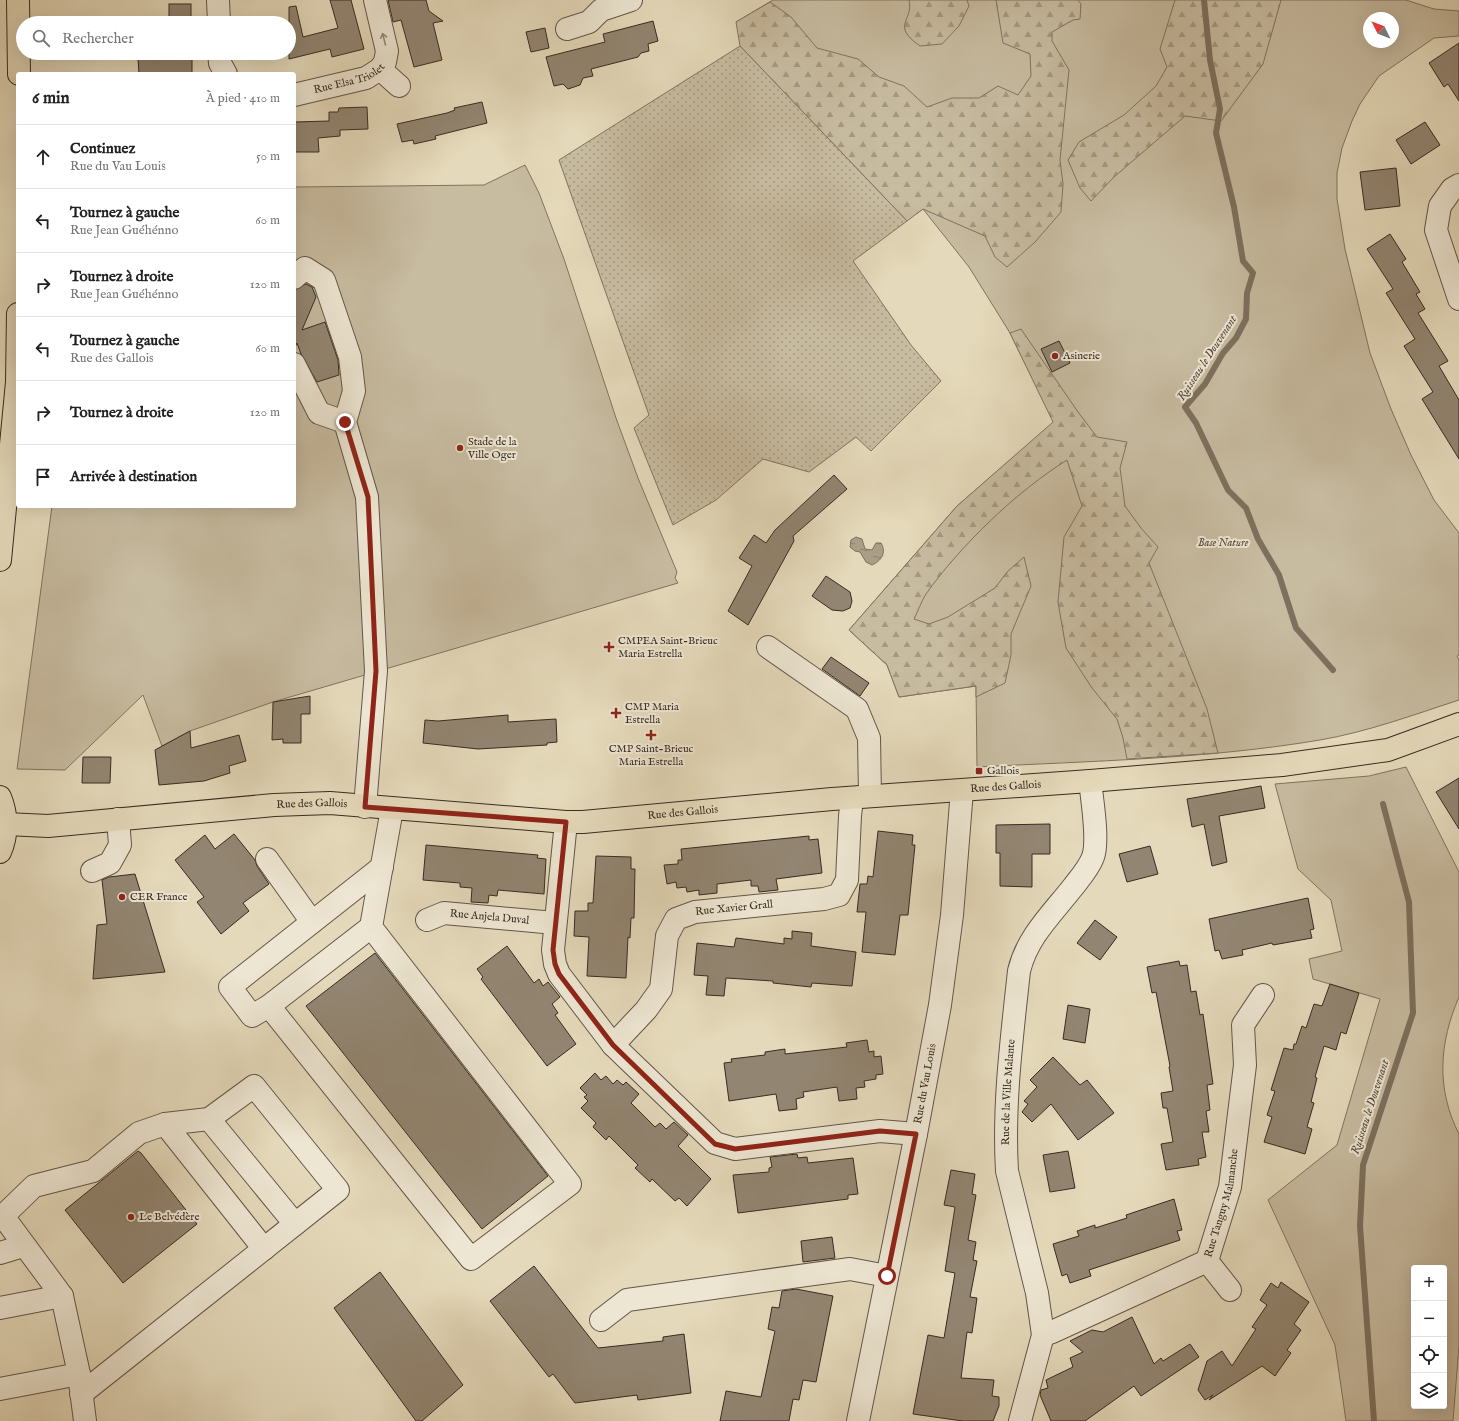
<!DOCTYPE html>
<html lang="fr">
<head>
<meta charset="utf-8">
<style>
  :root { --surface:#fff; --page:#f2f2f2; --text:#222; --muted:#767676; --line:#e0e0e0 }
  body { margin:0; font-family:"IM FELL English",serif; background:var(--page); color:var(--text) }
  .controls { position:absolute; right:12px; bottom:12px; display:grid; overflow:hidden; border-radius:4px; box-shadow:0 4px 16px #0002 }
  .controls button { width:36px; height:36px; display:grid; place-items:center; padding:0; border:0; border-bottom:1px solid var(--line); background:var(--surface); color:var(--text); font:20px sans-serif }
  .compass { position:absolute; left:1363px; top:12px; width:36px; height:36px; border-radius:50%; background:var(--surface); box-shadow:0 4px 16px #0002; rotate:312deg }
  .stop { position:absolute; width:12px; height:12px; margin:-9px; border:3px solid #8f2418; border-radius:50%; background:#fff }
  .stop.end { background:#8f2418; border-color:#fff; box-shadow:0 1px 4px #0008 }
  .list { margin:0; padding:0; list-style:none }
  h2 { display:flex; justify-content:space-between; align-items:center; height:52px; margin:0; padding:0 16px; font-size:17px }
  h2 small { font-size:13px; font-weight:400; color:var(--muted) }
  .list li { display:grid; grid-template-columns:26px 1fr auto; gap:12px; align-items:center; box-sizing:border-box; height:64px; padding:0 16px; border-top:1px solid var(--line) }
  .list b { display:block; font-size:15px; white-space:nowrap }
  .list p { margin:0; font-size:13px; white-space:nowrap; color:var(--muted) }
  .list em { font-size:13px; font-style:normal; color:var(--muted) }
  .icon { flex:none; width:22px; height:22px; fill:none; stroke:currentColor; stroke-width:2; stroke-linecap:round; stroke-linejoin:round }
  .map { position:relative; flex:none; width:1459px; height:1421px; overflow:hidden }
  .search { position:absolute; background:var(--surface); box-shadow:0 4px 16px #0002; left:16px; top:16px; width:280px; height:44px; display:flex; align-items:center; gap:10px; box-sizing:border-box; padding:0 14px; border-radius:22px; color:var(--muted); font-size:15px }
  .panel { position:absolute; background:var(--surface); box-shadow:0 4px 16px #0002; left:16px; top:72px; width:280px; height:436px; border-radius:4px }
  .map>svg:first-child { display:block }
  .green { fill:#c7bba0; stroke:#807361; fill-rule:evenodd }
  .forest { fill:url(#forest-firs); stroke:#807361 }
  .garden { fill:url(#garden-dots); stroke:#807361 }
  .water { fill:url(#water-ripples); stroke:#7d705e }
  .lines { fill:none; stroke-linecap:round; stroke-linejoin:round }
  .stream { stroke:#7d705e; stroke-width:6 }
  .building { fill:#928571; stroke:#392b22 }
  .minor-casing { stroke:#645648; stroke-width:24 }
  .major-casing { stroke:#392b22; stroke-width:24 }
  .minor { stroke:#ede6d2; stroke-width:22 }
  .major { stroke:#e4d9ba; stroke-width:22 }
  .oneway { stroke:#93887a }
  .route { stroke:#8f2418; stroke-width:5 }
  .poi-dot { fill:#8f2418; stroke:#ede6d2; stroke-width:1.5 }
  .labels { text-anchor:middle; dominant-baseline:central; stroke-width:4; stroke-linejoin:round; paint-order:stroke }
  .street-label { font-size:11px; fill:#392b22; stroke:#ede6d2 }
  .poi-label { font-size:11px; fill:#392b22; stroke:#ede6d2; text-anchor:start }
  .park-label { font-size:11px; font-style:italic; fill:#55483b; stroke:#ede6d2 }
  .water-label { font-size:12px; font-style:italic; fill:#55483b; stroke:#ede6d2 }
</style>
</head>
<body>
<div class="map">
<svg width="1459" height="1421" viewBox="0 0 1459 1421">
  <defs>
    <pattern id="forest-firs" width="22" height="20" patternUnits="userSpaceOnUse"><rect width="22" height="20" fill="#c7bba0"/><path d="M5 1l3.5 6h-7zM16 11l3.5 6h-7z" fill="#a39882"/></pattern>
    <pattern id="garden-dots" width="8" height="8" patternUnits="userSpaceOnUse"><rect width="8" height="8" fill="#c7bba0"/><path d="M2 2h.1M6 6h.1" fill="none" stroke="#a39882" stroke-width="1.8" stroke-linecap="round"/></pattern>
    <pattern id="water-ripples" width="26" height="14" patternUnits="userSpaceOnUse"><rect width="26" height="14" fill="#aa9e86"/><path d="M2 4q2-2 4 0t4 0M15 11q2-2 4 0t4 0" fill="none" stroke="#8b816d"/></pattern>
  </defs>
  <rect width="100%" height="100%" fill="#e4d9ba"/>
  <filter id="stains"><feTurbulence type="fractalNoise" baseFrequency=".005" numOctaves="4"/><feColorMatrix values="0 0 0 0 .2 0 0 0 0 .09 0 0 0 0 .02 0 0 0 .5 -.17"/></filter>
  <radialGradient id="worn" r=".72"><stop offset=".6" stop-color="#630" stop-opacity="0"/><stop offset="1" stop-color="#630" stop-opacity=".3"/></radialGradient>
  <!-- green -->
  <g class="green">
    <path d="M773 0H1406L1434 9 1459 11V36L1434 38 1379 76 1360 104 1352 121 1342 148 1337 173V199L1345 249 1370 353 1391 409 1411 455 1434 500 1459 533V655L1457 656 1459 660V700C1413 715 1367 732 1320 740 1207 759 1091 761 977 767L976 686 899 697 887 665 849 630 957 506 1054 422 1010 333 969 267 923 209 913 216 736 22ZM1369 18H1393V42H1369Z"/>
    <path d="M525 165 539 193 564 259 616 418 638 478 677 572 675 578 678 583 273 702 190 731 162 746 143 695 65 770 17 769 52 506H294V187L484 185Z"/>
    <path d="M1406 767 1459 872V997C1439 1043 1436 1089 1459 1134V1346L1453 1421H1346L1335 1345 1268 1200 1337 1145 1380 999 1313 979 1309 959 1342 951 1331 900 1298 869 1275 784 1369 776ZM1414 1268H1444V1406H1414Z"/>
  </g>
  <!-- forest -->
  <g class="forest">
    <path d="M909 0H967L969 6 959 26 942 44 920 46C890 25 914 21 909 0Z"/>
    <path d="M996 0H1078L1081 4 1080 19 1073 20 1052 32V41L1069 70 1060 160 1063 184 1061 212 1035 242 1007 267 995 257 985 236 923 209 907 221 740 46 736 22 770 2 791 17 817 48 858 59 879 77 904 86 927 107 952 98H979L998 86 1018 95 1031 76 1030 54 1003 43Z"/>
    <path d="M1175 0H1281L1263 64 1221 121 1185 116 1114 177 1091 201 1080 188 1068 160 1079 142 1124 115 1156 86 1167 67 1160 49Z"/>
    <path d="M1021 329 1078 412 1097 437 1127 442 1120 468 1125 506 1141 528 1158 547 1149 563 1207 709 1218 753 1127 759 1123 738 1117 719 1092 688 1066 648 1058 602 1064 537 1082 506 1067 460C1017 491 960 546 926 594 921 602 918 611 914 619L929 624 948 617 995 588 1007 572 1024 557 1031 586 1011 634V655L1005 683 976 697V686L899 697 887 665 849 630 957 506 1053 422 1010 333Z"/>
  </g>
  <!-- garden -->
  <path class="garden" d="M740 46 907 221 853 261 911 345 941 381 871 451 856 437 809 472 763 459 716 500 673 525 634 428 649 415 559 160Z"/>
  <!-- water -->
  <path class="water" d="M856 537 862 539 865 549 872 550 876 543H881C887 553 881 561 872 565L866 562 860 552 855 551 850 547 851 540Z"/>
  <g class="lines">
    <!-- stream -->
    <g class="stream">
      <path d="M1204 0 1210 60 1220 109 1216 133 1234 207 1243 261 1253 273 1247 293 1246 319 1236 338 1223 353 1205 384 1185 407 1196 423 1228 490 1246 508 1258 539 1279 575 1296 628 1333 670"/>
      <path d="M1374 1421 1360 1226 1363 1165 1413 1013 1409 902 1383 804"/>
    </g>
  </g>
  <!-- building -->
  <g class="building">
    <path d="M330 0H351L364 49 332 57 330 49 289 59V7L296 6 303 37 338 28Z"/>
    <path d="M388 0H426L429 11 443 21 433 23 442 60 414 67 401 20 393 22Z"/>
    <rect x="169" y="4" width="22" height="19"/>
    <path d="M653 21 658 41 648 44 649 51 641 53 638 57 591 69 593 76 583 78 580 85 568 89 563 84 554 86 546 57 605 42 603 34Z"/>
    <path d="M545 28 549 48 531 52 526 32Z"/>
    <path d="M1459 43V101L1448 84 1444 87 1429 63Z"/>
    <path d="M138 58H192V74H139Z"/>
    <path d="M482 102 487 123 435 136 436 139 414 144 413 140 402 142 397 124 447 113 455 110 454 108Z"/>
    <path d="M367 107 368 129 340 130V136L318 138 319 152H295V122L329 121V112H338L339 108Z"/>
    <path d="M1425 122 1440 145 1411 164 1396 140Z"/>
    <path d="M1396 168 1400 206 1365 210 1360 172Z"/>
    <path d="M1390 234 1406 259 1402 262 1420 292 1416 294 1425 309 1418 313 1448 361 1439 366 1459 400V459L1422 399 1433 392 1404 346 1415 339 1386 293 1393 289 1367 249Z"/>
    <path d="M306 284 312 287 316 297 302 330 325 322 338 360 339 375 317 382 301 354 297 343 294 349V290Z"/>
    <path d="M1059 341 1070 363 1052 372 1041 349Z"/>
    <path d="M834 475 847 489 793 536 794 541 748 625 728 611 752 566 739 558 754 535 766 543 775 530Z"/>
    <path d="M826 576 850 592 852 601 850 608 843 611 832 610 812 596Z"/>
    <path d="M831 657 869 683 860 696 822 669Z"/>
    <path d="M310 696V714H301V743H283V739L272 740 273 702Z"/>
    <path d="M508 715V722L556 719 557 742 547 743V745L478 749 423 743 425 720 438 721Z"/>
    <path d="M190 731 191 748 239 735 246 761 229 766 230 773 204 781 159 785 155 750Z"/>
    <path d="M83 757H111L110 783H82Z"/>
    <path d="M1459 778V829L1436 792Z"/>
    <path d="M1261 786 1265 808 1219 816 1227 862 1212 866 1204 824 1192 827 1187 799Z"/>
    <path d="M1050 824V854H1032V887L1000 886V853H996V825Z"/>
    <path d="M878 831 913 835 912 845H915L908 915H900L895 955 862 952 866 912H857L860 884H867L868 876 873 877Z"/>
    <path d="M234 834 255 860 257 866 269 884 243 903 249 911 221 934 197 902 204 897 175 860 205 835 215 849Z"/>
    <path d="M809 836V840L818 839 822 873 776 879 778 890 759 892 758 886H751V880L717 884V893L699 895V890L687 892 686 887 677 888 676 882 667 884 664 865 678 864V860H682L681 849Z"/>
    <path d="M426 845 538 855 537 858 546 859 544 894 498 890 497 896 489 895 488 903 471 902 472 888 460 887V883L423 880Z"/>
    <path d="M1150 846 1158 874 1127 882 1119 854Z"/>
    <path d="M596 856 631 857V869H635L634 918H631L630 938 628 937 626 978 587 976 589 937 574 936 575 911H588V903H593Z"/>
    <path d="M135 874 165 972 93 979 97 925 107 924 102 880 109 877Z"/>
    <path d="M1308 898 1314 929 1310 930 1312 938 1273 945 1272 943 1242 950 1243 955 1222 959 1219 950 1215 951 1209 919Z"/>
    <path d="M1095 920 1117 937 1100 960 1077 943Z"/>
    <path d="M792 931 812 933 811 946 856 952 852 986 812 983 811 987 773 983V981L726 978 724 996 706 995 708 976 694 975 697 943 734 947 736 938 784 944V938L792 939Z"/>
    <path d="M507 946 534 983 539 979 543 986 548 982 560 997 552 1004 558 1013 555 1015 576 1044 547 1066 481 979 483 977 477 969Z"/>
    <path d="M375 953 548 1176 482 1229 306 1006Z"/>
    <path d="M1179 961 1180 966 1187 965 1191 992 1196 991 1200 1015 1203 1014 1213 1084 1207 1085 1210 1110 1206 1111 1209 1132H1202L1206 1157 1198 1159 1199 1165 1166 1170 1161 1144 1173 1142 1167 1108H1163L1161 1093 1173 1091 1169 1067 1170 1066 1156 992 1152 993 1147 967Z"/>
    <path d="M1330 984 1359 993 1346 1034 1341 1032 1336 1050 1324 1046 1315 1077 1317 1078 1311 1102 1314 1103 1307 1127 1312 1129 1305 1154 1264 1142 1272 1117 1267 1115 1275 1091 1271 1090 1284 1048 1293 1050 1294 1044H1296L1302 1026 1306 1028 1314 1004 1322 1006Z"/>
    <path d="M1068 1005 1090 1009 1085 1043 1063 1039Z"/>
    <path d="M867 1040 869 1052 874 1051V1057L881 1056 883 1074 876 1075V1079L864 1081 865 1087 856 1088 857 1099 839 1101 837 1087 803 1092 804 1097 796 1099 797 1109 779 1111 776 1094 729 1101 724 1063 732 1062 731 1059 765 1055V1052L785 1049V1054L847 1047 846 1043Z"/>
    <path d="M1053 1057 1080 1085 1087 1080 1114 1113 1078 1140 1051 1104 1032 1122 1022 1112 1028 1104 1024 1101 1037 1087 1030 1080Z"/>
    <path d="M595 1073 601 1080 606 1076 613 1084 617 1080 623 1085 626 1082 639 1094 631 1103 655 1127 660 1123 666 1129 674 1122 688 1135 678 1146 711 1179 687 1206 679 1198 675 1201 652 1179 650 1182 635 1168 638 1165 609 1136 606 1140 593 1127 596 1123 581 1108 588 1101 584 1097 587 1095 580 1088Z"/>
    <path d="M138 1151 141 1153 197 1224 123 1283 65 1210Z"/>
    <path d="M1068 1151 1075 1188 1050 1192 1043 1155Z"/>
    <path d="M797 1154 798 1158 807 1157 808 1163 853 1158 858 1194 848 1195V1199L738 1213 733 1175 769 1172V1168L772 1167 770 1157Z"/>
    <path d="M951 1170 975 1174 972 1194 976 1195 968 1240 976 1242 973 1260 977 1261 970 1297 977 1298 972 1333 967 1332 961 1378 994 1380 992 1396 999 1397V1406L993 1421H963L913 1414 928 1335 944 1338 955 1273 945 1271 955 1207 944 1205Z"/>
    <path d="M1174 1199 1182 1230 1177 1231 1180 1240 1089 1270 1091 1276 1070 1283 1067 1274 1062 1276 1053 1244 1079 1236 1077 1231 1095 1225V1228L1127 1218 1126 1215Z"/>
    <path d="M832 1237 835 1258 803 1262 801 1241Z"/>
    <path d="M534 1266 598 1348 663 1341V1337L684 1334 691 1393 638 1400 637 1395 575 1403 553 1374 549 1377 490 1301Z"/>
    <path d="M380 1272 463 1385 422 1421H416L334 1308Z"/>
    <path d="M1281 1282 1309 1302 1294 1324 1301 1330 1287 1350 1291 1353 1275 1376 1262 1366 1209 1400 1213 1395 1205 1400 1198 1390 1207 1361 1222 1351 1232 1366 1256 1329 1252 1327 1267 1305 1260 1300 1271 1283 1278 1288Z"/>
    <path d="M796 1289 833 1296 816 1382 803 1380 799 1400 793 1399 789 1421H720L726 1391 761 1397 775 1331 768 1329 772 1307 779 1308 782 1291Z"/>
    <path d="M1132 1317 1154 1364 1161 1358 1163 1361 1190 1344 1199 1357 1141 1396 1134 1386 1085 1421H1051L1040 1395 1041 1390 1048 1388 1046 1380 1073 1367 1070 1358 1083 1352 1070 1341 1092 1330 1103 1332Z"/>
  </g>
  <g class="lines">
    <defs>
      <g id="minor">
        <path d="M218 0 219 23"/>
        <path d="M567 29 589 22 601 10 631 0"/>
        <path d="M219 53 220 63 226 74"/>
        <path d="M380 69 399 86"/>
        <path id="s1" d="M294 95 366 78 380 69 385 62 387 51 375 0"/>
        <path d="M1459 185 1452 189 1440 206 1436 230 1459 299"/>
        <path d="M294 278 305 268 324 280 350 357 354 391 345 422 367 497 376 671 365 807"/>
        <path d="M294 364 319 413 345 422"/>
        <path d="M768 647 857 709 869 738 870 796"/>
        <path d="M566 822 553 950 555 964 559 974 613 1045 715 1143 735 1149 880 1131 916 1134"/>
        <path d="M267 859 312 922"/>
        <path d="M92 871 110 863 120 845 118 819"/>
        <path id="s2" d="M427 920 444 913 555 923"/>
        <path d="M371 927 269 1006 471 1259 570 1184 371 927 392 809"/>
        <path d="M269 1006 252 1016 230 987 382 867"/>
        <path id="s3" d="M613 1045 646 1010 661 989 667 936 676 919 695 912 824 899 839 895 847 880 850 816 852 798"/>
        <path d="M209 1119 295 1224"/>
        <path d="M165 1124 264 1249"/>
        <path d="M0 1253 23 1246"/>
        <path d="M1207 1261 1230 1290"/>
        <path d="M0 1308 62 1296"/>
        <path d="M601 1320 627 1300 850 1269 887 1276"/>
        <path id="s4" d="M1043 1335 1052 1332 1207 1261 1230 1187 1245 1065 1243 1025 1263 995"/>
        <path d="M0 1389 79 1374"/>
        <path d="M81 1394 338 1190 254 1086 209 1119 165 1124 139 1133 93 1171 34 1186 3 1216 62 1296 79 1374 85 1421"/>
        <path id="s5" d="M858 1421 916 1134 940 1005 952 915 962 790"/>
        <path id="s6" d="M1020 1421 1043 1335 1037 1293 1007 1171C1003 1105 1012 1036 1019 971 1027 937 1052 914 1073 887 1080 878 1089 868 1093 857 1099 841 1092 799 1090 781"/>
      </g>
      <g id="major">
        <path d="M18 0 19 74"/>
        <path d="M0 560 17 382 18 314"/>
        <path d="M0 797C7 814 8 834 0 852"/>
        <path id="s7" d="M6 824 48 826 274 805 330 803 566 822H583L832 799 1090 781 1282 765 1388 750 1459 724"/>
      </g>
    </defs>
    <!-- minor casing -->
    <use href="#minor" class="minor-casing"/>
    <!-- major casing -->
    <use href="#major" class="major-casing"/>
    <!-- minor -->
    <use href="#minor" class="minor"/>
    <!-- major -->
    <use href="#major" class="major"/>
  </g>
  <!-- one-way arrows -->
  <defs><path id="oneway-shaft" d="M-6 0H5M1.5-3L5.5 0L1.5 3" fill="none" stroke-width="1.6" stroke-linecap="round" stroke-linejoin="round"/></defs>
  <use class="oneway" href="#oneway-shaft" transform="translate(384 39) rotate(-104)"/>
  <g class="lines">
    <!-- route -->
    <path class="route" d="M345 422 368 497 376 671 365 807 566 822 553 950 555 964 559 974 613 1045 715 1144 735 1149 880 1131 916 1134 887 1276"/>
  </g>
  <!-- markers -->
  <g class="poi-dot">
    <circle cx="1055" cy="356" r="4"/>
    <circle cx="460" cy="448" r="4"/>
    <path d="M607 641h4v4h4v4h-4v4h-4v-4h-4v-4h4z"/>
    <path d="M614 707h4v4h4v4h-4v4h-4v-4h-4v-4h4z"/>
    <path d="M649 729h4v4h4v4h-4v4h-4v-4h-4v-4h4z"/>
    <rect x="975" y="767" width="8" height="8" rx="2"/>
    <circle cx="122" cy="897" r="4"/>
    <circle cx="131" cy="1217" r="4"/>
  </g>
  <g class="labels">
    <!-- street labels -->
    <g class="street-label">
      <text stroke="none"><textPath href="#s1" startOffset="58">Rue Elsa Triolet</textPath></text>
      <text stroke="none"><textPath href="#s7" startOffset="1003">Rue des Gallois</textPath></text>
      <text stroke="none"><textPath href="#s7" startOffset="307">Rue des Gallois</textPath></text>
      <text stroke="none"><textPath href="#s7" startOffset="679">Rue des Gallois</textPath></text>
      <text stroke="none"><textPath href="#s3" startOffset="206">Rue Xavier Grall</textPath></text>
      <text stroke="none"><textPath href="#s2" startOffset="64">Rue Anjela Duval</textPath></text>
      <text stroke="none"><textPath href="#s5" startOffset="344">Rue du Vau Louis</textPath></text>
      <text stroke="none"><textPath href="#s6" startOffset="336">Rue de la Ville Malante</textPath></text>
      <text stroke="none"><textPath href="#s4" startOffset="240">Rue Tanguy Malmanche</textPath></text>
    </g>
    <!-- poi labels -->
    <g class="poi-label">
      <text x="1063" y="356">Asinerie</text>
      <text x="468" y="442">Stade de la<tspan x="468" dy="13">Ville Oger</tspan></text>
      <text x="618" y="641">CMPEA Saint-Brieuc<tspan x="618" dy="13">Maria Estrella</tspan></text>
      <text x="625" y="707">CMP Maria<tspan x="625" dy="13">Estrella</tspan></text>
      <text x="651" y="749" text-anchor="middle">CMP Saint-Brieuc<tspan x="651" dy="13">Maria Estrella</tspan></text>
      <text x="987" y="771">Gallois</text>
      <text x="130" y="897">CER France</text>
      <text x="139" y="1217">Le Belvédère</text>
    </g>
    <!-- park labels -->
    <g class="park-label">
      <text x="1223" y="543">Base Nature</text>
    </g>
    <!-- water labels -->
    <g class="water-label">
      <text transform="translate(1207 358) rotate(-57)">Ruisseau le Douvenant</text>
      <text transform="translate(1370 1107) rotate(-72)">Ruisseau le Douvenant</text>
    </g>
  </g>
  <rect width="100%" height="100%" filter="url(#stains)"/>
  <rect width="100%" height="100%" fill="url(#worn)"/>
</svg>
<div class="controls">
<button>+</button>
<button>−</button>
<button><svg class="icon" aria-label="locate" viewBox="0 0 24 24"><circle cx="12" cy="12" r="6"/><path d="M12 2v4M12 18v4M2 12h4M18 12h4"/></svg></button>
<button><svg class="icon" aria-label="layers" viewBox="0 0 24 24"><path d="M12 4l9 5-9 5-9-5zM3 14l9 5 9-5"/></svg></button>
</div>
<svg class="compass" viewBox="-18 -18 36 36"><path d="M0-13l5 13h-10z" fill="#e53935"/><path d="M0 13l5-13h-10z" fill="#767676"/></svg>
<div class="stop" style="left:887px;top:1276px"></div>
<div class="stop end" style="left:345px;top:422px"></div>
<div class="search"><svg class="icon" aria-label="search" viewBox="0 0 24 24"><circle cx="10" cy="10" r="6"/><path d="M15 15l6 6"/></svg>Rechercher</div>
<section class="panel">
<h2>6 min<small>À pied · 410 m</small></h2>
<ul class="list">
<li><svg class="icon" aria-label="ahead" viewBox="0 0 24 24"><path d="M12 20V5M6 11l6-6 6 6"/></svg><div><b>Continuez</b><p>Rue du Vau Louis</p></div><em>50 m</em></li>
<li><svg class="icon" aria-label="left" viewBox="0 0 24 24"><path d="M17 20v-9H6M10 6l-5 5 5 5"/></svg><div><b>Tournez à gauche</b><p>Rue Jean Guéhénno</p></div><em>60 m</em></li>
<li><svg class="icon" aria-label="right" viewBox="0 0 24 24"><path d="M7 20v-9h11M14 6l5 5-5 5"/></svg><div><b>Tournez à droite</b><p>Rue Jean Guéhénno</p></div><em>120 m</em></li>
<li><svg class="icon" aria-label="left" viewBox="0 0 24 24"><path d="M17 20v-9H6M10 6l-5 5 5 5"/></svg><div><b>Tournez à gauche</b><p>Rue des Gallois</p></div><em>60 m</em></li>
<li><svg class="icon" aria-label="right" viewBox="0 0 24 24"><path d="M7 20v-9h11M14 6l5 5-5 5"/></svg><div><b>Tournez à droite</b></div><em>120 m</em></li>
<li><svg class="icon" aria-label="arrive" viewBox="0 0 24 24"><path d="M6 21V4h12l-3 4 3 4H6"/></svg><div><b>Arrivée à destination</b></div></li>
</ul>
</section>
</div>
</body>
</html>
